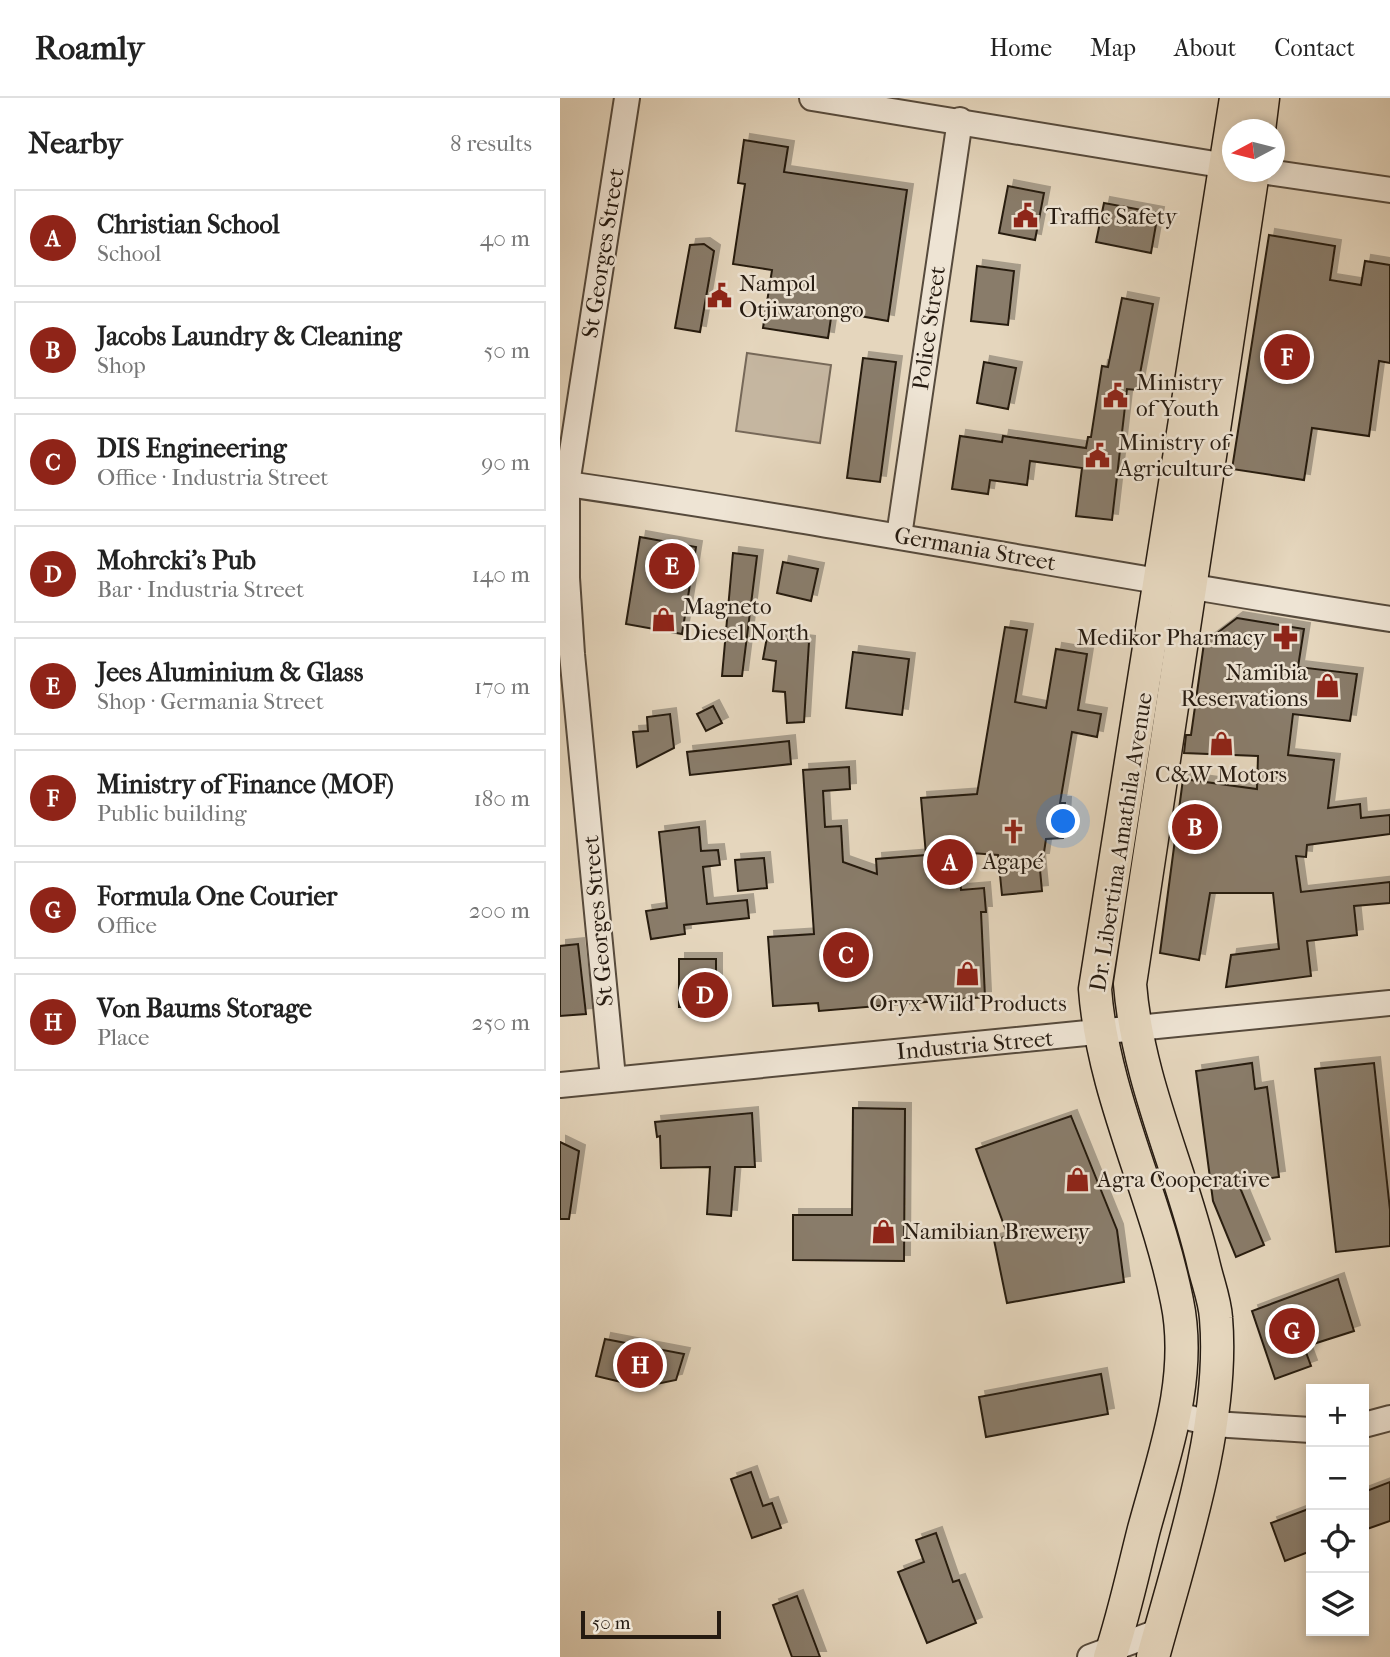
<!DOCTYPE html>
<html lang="en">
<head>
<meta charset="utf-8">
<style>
  :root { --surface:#fff; --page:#f6f6f6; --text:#222; --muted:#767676; --line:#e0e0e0; --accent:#8f2418 }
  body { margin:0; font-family:"IM FELL French Canon",serif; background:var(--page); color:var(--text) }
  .controls { position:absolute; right:21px; bottom:21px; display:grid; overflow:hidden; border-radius:0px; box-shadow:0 4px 10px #0003 }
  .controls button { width:63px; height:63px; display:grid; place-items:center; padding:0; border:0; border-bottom:2px solid var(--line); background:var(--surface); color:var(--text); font:35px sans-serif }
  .compass { position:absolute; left:662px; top:21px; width:63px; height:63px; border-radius:50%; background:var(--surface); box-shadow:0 4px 10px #0003; rotate:263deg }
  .scale { position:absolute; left:21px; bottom:18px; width:140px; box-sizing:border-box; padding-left:7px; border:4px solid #261b11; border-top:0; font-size:19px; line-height:24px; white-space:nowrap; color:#261b11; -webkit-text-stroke:5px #eee4d4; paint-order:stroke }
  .you { position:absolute; left:504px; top:724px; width:24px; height:24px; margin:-18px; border:5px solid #fff; border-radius:50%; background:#1a73e8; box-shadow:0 0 0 10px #1a73e833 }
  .badge { display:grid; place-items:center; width:46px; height:46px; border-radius:50%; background:var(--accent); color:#fff; font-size:23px; font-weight:700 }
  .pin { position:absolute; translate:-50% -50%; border:4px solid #fff; box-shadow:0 2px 7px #0006 }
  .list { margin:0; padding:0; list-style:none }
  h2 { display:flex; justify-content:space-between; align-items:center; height:91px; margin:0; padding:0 28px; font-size:30px }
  h2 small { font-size:23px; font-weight:400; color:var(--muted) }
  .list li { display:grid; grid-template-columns:46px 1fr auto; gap:21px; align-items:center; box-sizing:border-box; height:98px; margin:0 14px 14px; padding:0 14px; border:2px solid var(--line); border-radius:0px }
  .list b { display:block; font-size:26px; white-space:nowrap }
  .list p { margin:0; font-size:23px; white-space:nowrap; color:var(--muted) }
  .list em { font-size:23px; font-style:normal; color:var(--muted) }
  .icon { flex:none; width:38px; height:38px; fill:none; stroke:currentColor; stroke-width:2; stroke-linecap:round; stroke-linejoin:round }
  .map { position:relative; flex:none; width:830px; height:1559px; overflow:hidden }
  header { display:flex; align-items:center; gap:42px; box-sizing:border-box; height:98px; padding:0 35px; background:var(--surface); border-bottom:2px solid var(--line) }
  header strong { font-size:33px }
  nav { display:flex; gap:38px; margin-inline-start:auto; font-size:24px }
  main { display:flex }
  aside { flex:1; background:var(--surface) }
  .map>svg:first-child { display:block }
  .green { fill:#c5b6a0; stroke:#766858; stroke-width:2 }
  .building { fill:#897c6a; stroke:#261b11; stroke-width:2; filter:url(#shadow) }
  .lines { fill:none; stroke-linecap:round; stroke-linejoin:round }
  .minor-casing { stroke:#564a3c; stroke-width:28 }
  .major-casing { stroke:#261b11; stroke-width:35 }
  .minor { stroke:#eee4d4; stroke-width:24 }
  .major { stroke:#e5d6bd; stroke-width:32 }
  .labels { text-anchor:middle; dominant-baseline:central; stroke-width:5; stroke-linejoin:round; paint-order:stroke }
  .poi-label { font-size:23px; fill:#261b11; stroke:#eee4d4; text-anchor:start }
  .street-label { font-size:23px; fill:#261b11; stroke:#eee4d4 }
</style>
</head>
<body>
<header>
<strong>Roamly</strong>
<nav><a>Home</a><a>Map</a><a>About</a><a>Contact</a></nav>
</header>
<main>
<aside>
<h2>Nearby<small>8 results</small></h2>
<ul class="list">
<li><span class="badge">A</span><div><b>Christian School</b><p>School</p></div><em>40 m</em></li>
<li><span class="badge">B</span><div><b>Jacobs Laundry &amp; Cleaning</b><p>Shop</p></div><em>50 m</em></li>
<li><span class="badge">C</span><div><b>DIS Engineering</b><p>Office · Industria Street</p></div><em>90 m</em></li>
<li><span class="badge">D</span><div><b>Mohrcki's Pub</b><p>Bar · Industria Street</p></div><em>140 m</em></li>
<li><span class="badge">E</span><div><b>Jees Aluminium &amp; Glass</b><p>Shop · Germania Street</p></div><em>170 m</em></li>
<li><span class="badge">F</span><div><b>Ministry of Finance (MOF)</b><p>Public building</p></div><em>180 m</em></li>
<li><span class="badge">G</span><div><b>Formula One Courier</b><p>Office</p></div><em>200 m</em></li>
<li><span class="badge">H</span><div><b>Von Baums Storage</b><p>Place</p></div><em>250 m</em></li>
</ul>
</aside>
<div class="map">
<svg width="830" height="1559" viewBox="0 0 830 1559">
  <defs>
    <filter id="shadow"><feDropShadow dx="6" dy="-6" stdDeviation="0" flood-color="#0004"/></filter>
  </defs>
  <rect width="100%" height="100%" fill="#e5d6bd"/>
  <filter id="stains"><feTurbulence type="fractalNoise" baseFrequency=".00286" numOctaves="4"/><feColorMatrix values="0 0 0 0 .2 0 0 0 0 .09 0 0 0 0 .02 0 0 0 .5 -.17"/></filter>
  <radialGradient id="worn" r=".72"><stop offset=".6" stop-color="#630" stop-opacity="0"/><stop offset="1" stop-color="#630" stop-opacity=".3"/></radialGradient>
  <!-- green -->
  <path class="green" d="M187 255 271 267 260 345 176 333Z"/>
  <!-- building -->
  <g class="building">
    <path d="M184 42 228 49 224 74 347 92 328 223 272 213 268 240 203 230 212 172 173 166 185 86 178 85Z"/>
    <path d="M448 88 484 95 475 142 439 135Z"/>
    <path d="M544 105 598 115 591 155 536 144Z"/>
    <path d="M709 137 775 148 770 182 801 187 805 163 830 167V265L819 263 809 338 752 330 744 382 672 371Z"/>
    <path d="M144 146 154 153 140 234 115 230 130 147Z"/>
    <path d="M417 168 454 173 448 227 411 223Z"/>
    <path d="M562 200 593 206 577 292 567 291 552 422 516 418 522 370 470 363 467 387 430 382 428 396 392 391 400 338 442 344 443 338 526 350 528 339H531L542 268 548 269Z"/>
    <path d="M303 260 336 264 320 384 287 380Z"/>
    <path d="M424 264 456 270 448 311 417 305Z"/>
    <path d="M80 439 136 449 122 536 66 526Z"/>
    <path d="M173 455 197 458 182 578H162Z"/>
    <path d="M223 464 258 471 251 503 217 495Z"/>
    <path d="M677 520 744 531 738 569 797 576 790 623 733 616 728 657 774 662 768 710 800 706 801 720 830 717V736L747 747 746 759 736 758 741 794 830 784V805L794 808 797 837 747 843 751 878 666 889 671 857 719 851 713 795H650L639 862 600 855 623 681 697 691 698 658 624 655 626 637H631L644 545Z"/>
    <path d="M445 529 467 532 455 604 486 610 496 551 527 556 518 612 541 616 537 639 512 634 500 705H505L503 740 486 741 483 761H479L482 793 442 797 438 757 398 754 401 792 424 790 426 814H421L425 899 259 913 258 905 213 908 208 839 254 836 243 672 289 669 290 691 263 693 265 729 281 728 283 764 317 776 316 761 366 757 361 700 417 696Z"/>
    <path d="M207 539 249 544 244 624 227 625 225 594 213 593 216 563 203 561Z"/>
    <path d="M293 554 349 561 342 617 286 610Z"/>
    <path d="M153 608 162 625 146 633 137 616Z"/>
    <path d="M110 616 114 650 77 669 73 634 88 633 87 619Z"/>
    <path d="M229 643 231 666 130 677 127 654Z"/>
    <path d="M139 729 141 753 158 752 160 767 143 769 147 806 187 802 189 820 124 827 125 836 91 841 86 813 107 810 99 734Z"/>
    <path d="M204 760 207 790 178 793 175 762Z"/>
    <path d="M18 846 26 916 0 918V848Z"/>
    <rect x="119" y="861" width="37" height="48"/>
    <path d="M692 965 695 991 707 989 719 1079 678 1085 704 1147 676 1159 653 1103 636 973Z"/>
    <path d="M814 965 830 1112V1148L776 1154 755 971Z"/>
    <path d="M293 1010 345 1011 344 1163 233 1162V1117H292Z"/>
    <path d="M192 1015 195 1069H175L171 1118 147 1116 150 1069 101 1070 100 1038 97 1039 95 1024Z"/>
    <path d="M511 1018 557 1132 564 1184 447 1205 434 1142 448 1138 416 1051Z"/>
    <path d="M0 1044 19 1053 9 1121H0Z"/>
    <path d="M778 1181 794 1233 744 1249 751 1268 715 1281 692 1213Z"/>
    <path d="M45 1241 124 1256 116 1282 82 1289 36 1278Z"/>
    <path d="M541 1276 548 1316 426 1339 419 1299Z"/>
    <path d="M191 1374 203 1408 212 1405 221 1430 192 1440 171 1381Z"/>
    <path d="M830 1384V1423L804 1432V1394Z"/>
    <path d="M751 1410V1453L725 1463 711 1425Z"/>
    <path d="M376 1435 393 1484 399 1482 416 1525 367 1545 338 1474 364 1464 356 1442Z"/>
    <path d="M237 1498 260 1559H232L213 1507Z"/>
  </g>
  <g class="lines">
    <defs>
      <g id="minor">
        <path d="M252 0 673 69"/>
        <path d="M707 74 830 92"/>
        <path d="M0 385C278 425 553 478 830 521"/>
        <path d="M339 438 400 22"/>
        <path d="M53 980 12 556 7 480V386L67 0"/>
        <path d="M0 987 830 905"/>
        <path d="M615 1316 653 1326 751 1332"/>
        <path d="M804 1327 830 1320"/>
        <path d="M530 1559 600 1533"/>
      </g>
      <g id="major">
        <path d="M699 32 703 0"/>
        <path d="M550 1559C564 1517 573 1474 584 1431 604 1357 633 1280 617 1203 596 1097 543 998 535 891L676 0"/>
        <path d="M593 1559C621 1456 665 1326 656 1220 655 1203 648 1185 644 1168 622 1072 578 986 570 886L693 74"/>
      </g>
    </defs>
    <!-- minor casing -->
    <use href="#minor" class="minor-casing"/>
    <!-- major casing -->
    <use href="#major" class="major-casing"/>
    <!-- minor -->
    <use href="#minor" class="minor"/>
    <!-- major -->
    <use href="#major" class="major"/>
  </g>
  <!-- icons -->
  <defs>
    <symbol id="civic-bare" viewBox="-9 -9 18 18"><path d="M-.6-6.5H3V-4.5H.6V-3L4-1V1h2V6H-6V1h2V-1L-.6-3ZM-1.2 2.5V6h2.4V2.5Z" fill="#8f2418" stroke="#eee4d4" stroke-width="2.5" paint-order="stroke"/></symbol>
    <symbol id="shop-bare" viewBox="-9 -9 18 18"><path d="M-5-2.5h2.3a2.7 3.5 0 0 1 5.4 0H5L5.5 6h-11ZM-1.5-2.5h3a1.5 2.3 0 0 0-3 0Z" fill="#8f2418" stroke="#eee4d4" stroke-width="2.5" paint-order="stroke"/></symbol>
    <symbol id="pharmacy-bare" viewBox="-9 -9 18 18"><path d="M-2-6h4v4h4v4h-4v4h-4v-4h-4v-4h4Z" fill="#8f2418" stroke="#eee4d4" stroke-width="2.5" paint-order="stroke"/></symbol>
    <symbol id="church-bare" viewBox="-9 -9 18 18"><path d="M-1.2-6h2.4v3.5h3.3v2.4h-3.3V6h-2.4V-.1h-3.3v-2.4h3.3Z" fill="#8f2418" stroke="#eee4d4" stroke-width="2.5" paint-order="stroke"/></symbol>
  </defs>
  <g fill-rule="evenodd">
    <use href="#civic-bare" x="448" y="100" width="35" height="35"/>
    <use href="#civic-bare" x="142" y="180" width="35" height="35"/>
    <use href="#civic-bare" x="538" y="280" width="35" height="35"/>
    <use href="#civic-bare" x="520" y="340" width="35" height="35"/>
    <use href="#shop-bare" x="86" y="504" width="35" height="35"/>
    <use href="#pharmacy-bare" x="708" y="522" width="35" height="35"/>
    <use href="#shop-bare" x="750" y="570" width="35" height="35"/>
    <use href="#shop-bare" x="644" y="628" width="35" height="35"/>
    <use href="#church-bare" x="436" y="716" width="35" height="35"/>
    <use href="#shop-bare" x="390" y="858" width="35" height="35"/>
    <use href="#shop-bare" x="500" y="1064" width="35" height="35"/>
    <use href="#shop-bare" x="306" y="1116" width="35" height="35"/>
  </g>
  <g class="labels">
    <!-- poi labels -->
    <g class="poi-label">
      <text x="486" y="118">Traffic Safety</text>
      <text x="179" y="185">Nampol<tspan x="179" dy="26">Otjiwarongo</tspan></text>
      <text x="576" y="284">Ministry<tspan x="576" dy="26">of Youth</tspan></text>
      <text x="558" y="344">Ministry of<tspan x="558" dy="26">Agriculture</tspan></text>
      <text x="123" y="508">Magneto<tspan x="123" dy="26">Diesel North</tspan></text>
      <text x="705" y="539" text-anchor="end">Medikor Pharmacy</text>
      <text x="748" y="574" text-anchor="end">Namibia<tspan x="748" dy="26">Reservations</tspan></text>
      <text x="661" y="676" text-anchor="middle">C&amp;W Motors</text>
      <text x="453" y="763" text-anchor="middle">Agapé</text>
      <text x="408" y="905" text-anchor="middle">Oryx Wild Products</text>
      <text x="537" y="1081">Agra Cooperative</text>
      <text x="343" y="1133">Namibian Brewery</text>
    </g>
    <!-- street labels -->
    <g class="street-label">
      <text transform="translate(43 155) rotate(-81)">St Georges Street</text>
      <text transform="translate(369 230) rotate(-82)">Police Street</text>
      <text transform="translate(415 451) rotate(10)">Germania Street</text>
      <text transform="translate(561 744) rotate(-81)">Dr. Libertina Amathila Avenue</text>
      <text transform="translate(38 823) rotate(-95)">St Georges Street</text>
      <text transform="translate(415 947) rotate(-5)">Industria Street</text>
    </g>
  </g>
  <rect width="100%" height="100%" filter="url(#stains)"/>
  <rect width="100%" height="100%" fill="url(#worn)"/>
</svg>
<div class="controls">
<button>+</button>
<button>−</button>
<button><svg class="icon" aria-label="locate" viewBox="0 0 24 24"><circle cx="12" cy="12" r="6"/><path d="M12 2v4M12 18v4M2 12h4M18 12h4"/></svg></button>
<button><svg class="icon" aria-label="layers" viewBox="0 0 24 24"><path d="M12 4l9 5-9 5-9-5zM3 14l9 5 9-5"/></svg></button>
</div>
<svg class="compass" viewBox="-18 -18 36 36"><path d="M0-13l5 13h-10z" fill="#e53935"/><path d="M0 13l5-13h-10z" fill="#767676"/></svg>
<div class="scale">50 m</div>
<div class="you"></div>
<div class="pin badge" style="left:390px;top:764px">A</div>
<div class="pin badge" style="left:635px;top:729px">B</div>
<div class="pin badge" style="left:286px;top:857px">C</div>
<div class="pin badge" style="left:145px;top:897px">D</div>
<div class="pin badge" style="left:112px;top:468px">E</div>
<div class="pin badge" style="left:727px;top:259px">F</div>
<div class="pin badge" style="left:732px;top:1233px">G</div>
<div class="pin badge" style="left:80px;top:1267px">H</div>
</div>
</main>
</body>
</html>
